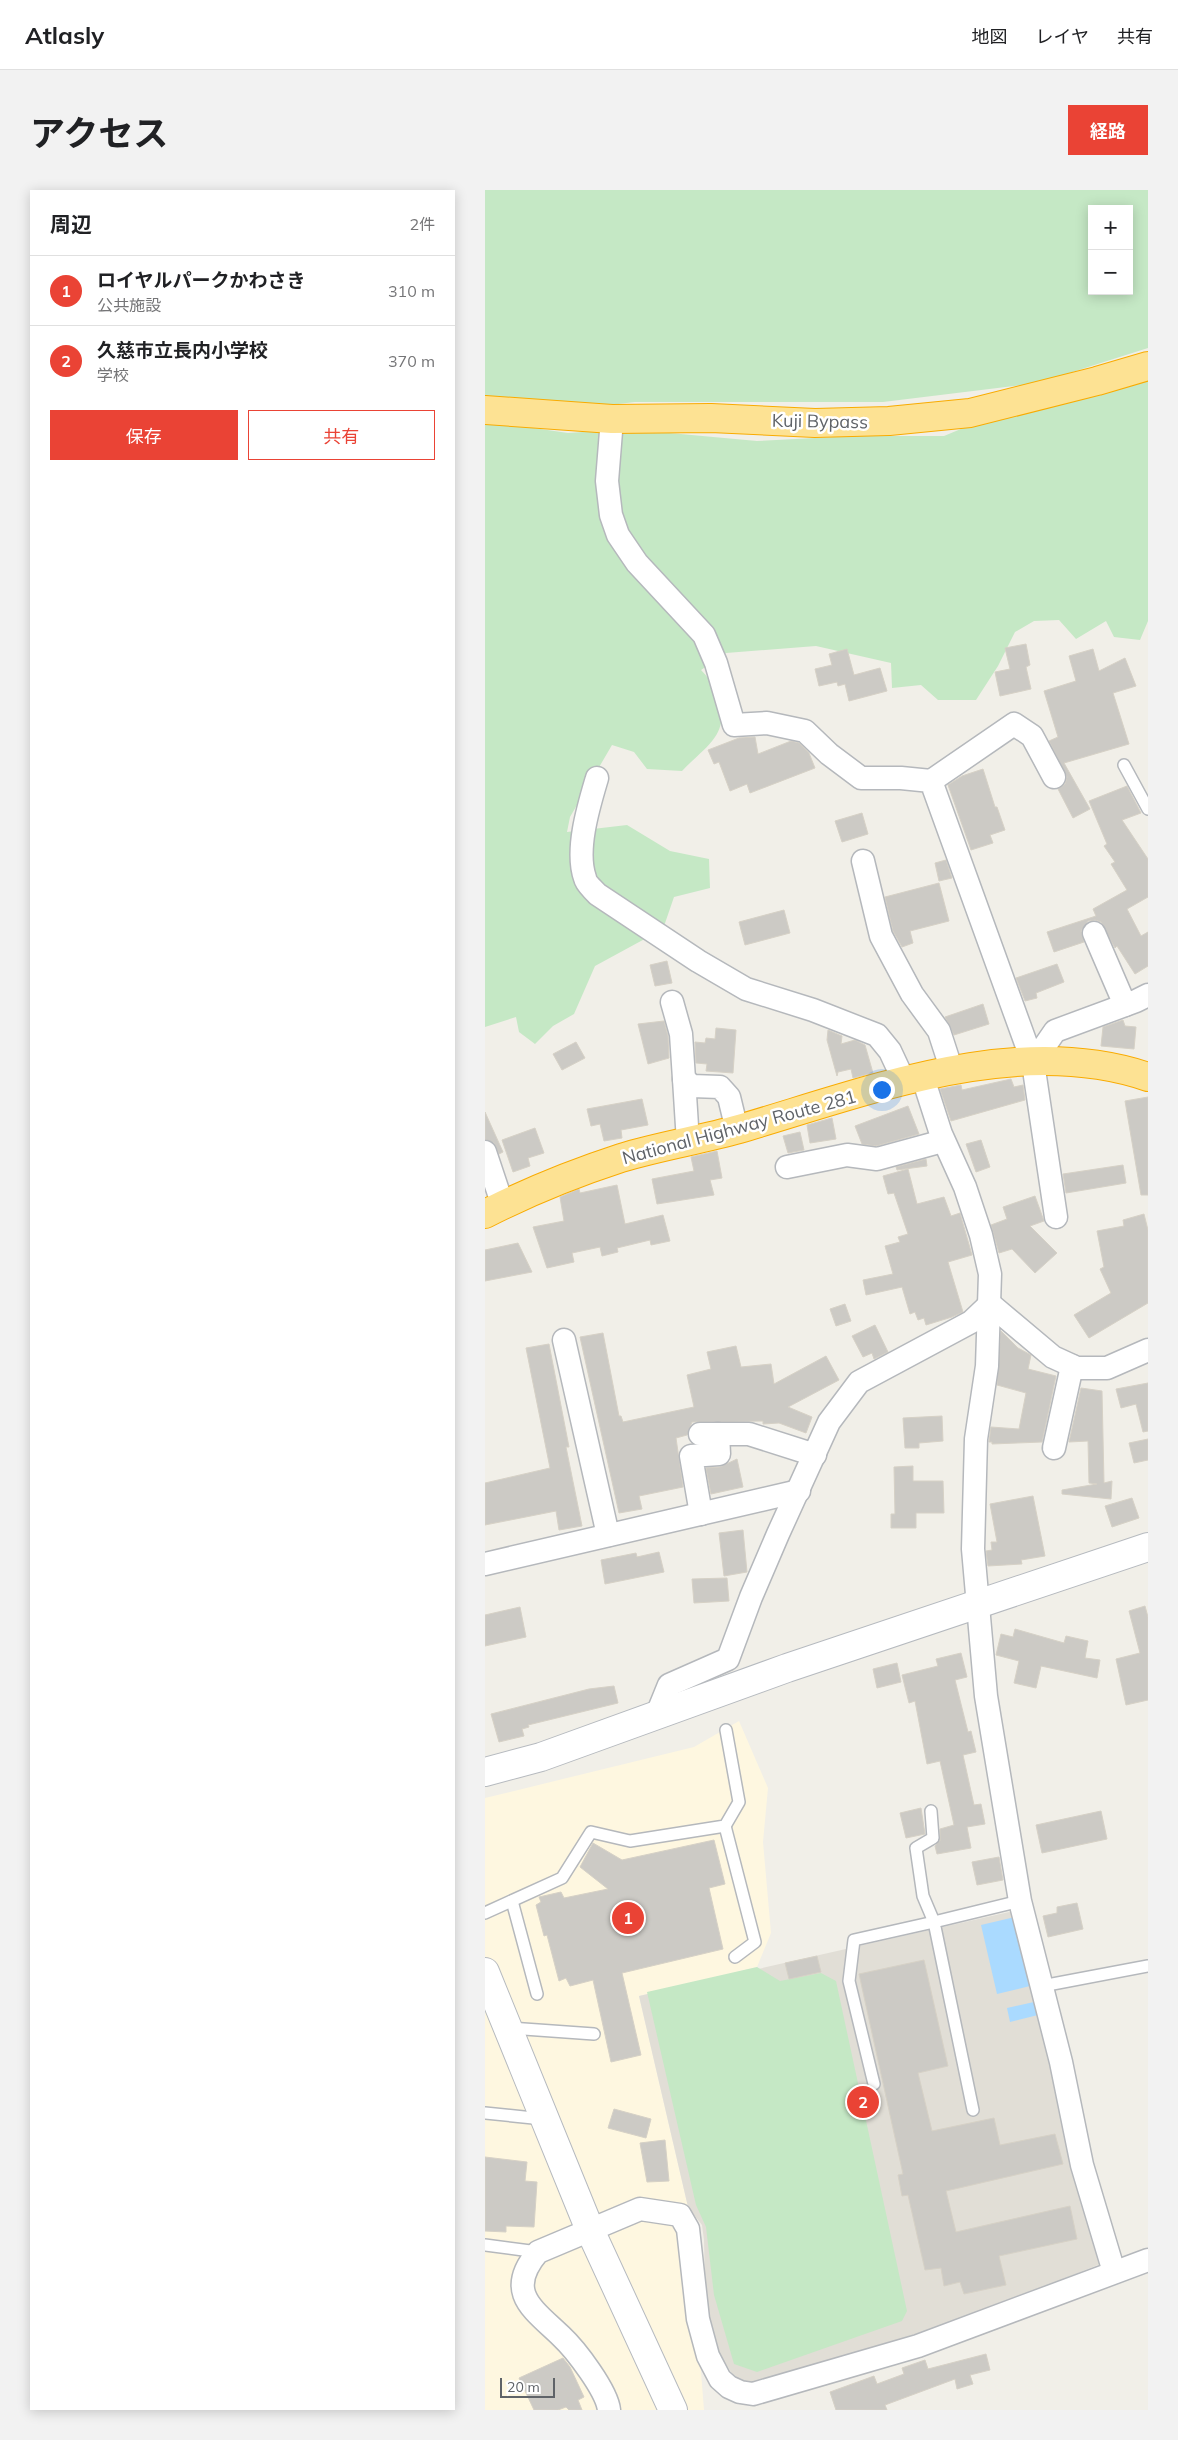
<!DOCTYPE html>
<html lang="ja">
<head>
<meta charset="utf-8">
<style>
  :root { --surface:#fff; --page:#f2f2f2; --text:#202124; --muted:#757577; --line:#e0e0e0; --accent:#ea4335 }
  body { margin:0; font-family:Mulish,"Noto Sans JP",sans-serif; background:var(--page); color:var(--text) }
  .controls { position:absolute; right:15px; top:15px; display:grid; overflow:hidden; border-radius:0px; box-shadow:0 2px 12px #0003 }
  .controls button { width:45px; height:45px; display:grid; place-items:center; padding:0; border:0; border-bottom:1px solid var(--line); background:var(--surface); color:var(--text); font:25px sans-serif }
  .scale { position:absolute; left:15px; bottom:12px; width:55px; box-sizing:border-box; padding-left:5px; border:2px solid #5f6368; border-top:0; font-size:14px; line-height:18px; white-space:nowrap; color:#5f6368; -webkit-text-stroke:4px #fff; paint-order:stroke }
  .you { position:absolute; left:396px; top:899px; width:18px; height:18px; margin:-12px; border:4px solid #fff; border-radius:50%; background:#1a73e8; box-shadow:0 0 0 8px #1a73e833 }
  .badge { display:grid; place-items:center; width:32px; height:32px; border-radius:50%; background:var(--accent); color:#fff; font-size:16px; font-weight:700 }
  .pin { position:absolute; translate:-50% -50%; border:2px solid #fff; box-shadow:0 1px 5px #0006 }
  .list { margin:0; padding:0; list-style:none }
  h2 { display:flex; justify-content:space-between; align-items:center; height:65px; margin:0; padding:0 20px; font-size:21px }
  h2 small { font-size:16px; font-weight:400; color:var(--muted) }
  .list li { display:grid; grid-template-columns:32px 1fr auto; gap:15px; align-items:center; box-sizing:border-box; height:70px; padding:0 20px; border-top:1px solid var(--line) }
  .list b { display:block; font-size:19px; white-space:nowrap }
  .list p { margin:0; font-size:16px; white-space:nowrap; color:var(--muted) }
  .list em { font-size:16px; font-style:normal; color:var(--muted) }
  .actions { display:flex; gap:10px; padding:15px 20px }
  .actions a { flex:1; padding:11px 0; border:1px solid var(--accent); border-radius:0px; text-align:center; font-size:18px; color:var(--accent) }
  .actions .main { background:var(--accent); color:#fff }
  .map { position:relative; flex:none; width:663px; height:2220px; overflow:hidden; border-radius:0px }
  header { display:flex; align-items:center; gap:30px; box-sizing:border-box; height:70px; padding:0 25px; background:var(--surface); border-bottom:1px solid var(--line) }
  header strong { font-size:24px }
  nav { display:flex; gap:28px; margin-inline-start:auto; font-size:18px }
  .intro { display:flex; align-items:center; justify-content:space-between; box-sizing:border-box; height:120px; padding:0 30px }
  h1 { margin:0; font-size:35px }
  .button { padding:12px 22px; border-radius:0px; background:var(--accent); color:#fff; font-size:18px; font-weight:700 }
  main { display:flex; gap:30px; padding:0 30px }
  aside { flex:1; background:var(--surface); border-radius:0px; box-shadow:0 2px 12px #0003 }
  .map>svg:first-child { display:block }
  .commercial { fill:#fef7e0 }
  .education { fill:#e1ded6 }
  .green { fill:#c5e8c5; fill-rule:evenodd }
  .water { fill:#aadaff }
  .building { fill:#cccac5; stroke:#d6d1c6 }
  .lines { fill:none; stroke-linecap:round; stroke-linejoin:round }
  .lane-casing { stroke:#b5b8bc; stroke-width:14 }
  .street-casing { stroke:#b5b8bc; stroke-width:25 }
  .secondary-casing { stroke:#b6babf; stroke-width:30 }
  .highway-casing { stroke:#f9ab00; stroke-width:30 }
  .lane { stroke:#fff; stroke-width:11 }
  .street { stroke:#fff; stroke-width:22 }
  .secondary { stroke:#fff; stroke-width:28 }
  .highway { stroke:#fde293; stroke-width:28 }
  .labels { text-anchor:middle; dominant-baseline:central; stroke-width:5; stroke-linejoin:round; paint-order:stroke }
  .street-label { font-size:18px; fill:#5f6368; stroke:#fff }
</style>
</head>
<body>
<header>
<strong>Atlasly</strong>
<nav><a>地図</a><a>レイヤ</a><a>共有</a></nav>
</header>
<div class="intro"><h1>アクセス</h1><a class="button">経路</a></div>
<main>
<aside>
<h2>周辺<small>2件</small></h2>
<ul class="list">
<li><span class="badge">1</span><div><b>ロイヤルパークかわさき</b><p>公共施設</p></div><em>310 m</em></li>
<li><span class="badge">2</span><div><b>久慈市立長内小学校</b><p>学校</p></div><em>370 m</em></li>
</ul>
<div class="actions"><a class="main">保存</a><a>共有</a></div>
</aside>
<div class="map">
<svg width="663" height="2220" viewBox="0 0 663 2220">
  <rect width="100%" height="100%" fill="#f1efe8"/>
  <!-- commercial -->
  <path class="commercial" d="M254 1531 283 1598 278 1652 286 1743 272 1777 154 1806 203 2017 219 2220H0V1608L209 1557Z"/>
  <!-- education -->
  <path class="education" d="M533 1720 615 2074 485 2127 271 2194 260 2192 248 2185 235 2165 226 2143 220 2096 219 2050 217 2035 203 2017 154 1806Z"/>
  <!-- green -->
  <g class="green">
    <path d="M0 0H663V158L553 193 398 212H150L0 230ZM607 19H644V101H607Z"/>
    <path d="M663 190V431L655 450 629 447 621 431 591 449 574 430 549 431 530 442 513 476 491 510H453L436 495 407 498 406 473 331 456 241 463 216 480C233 497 245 525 230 547 222 559 207 570 197 581L162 579 149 562 127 555 85 627 82 642 142 635 185 661 224 669 225 698 189 707 178 739 110 776 89 824 68 836 50 854 34 842 31 827 0 837V231L83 243 141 239 272 251 368 246H459L512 224Z"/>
    <path d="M272 1777 295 1791 336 1783 351 1791 422 2121 417 2131 272 2182 249 2174 229 2105 221 2037 211 2015 162 1802Z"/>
  </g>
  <!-- water -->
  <g class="water">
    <path d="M530 1727 545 1796 512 1804 496 1735Z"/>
    <path d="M549 1812 553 1825 525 1832 522 1818Z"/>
  </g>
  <!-- building -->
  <g class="building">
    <path d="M541 454 545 475 541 477 546 499 515 506 510 482 525 479 520 458Z"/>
    <path d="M362 459 369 485 395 478 402 501 364 511 360 494 353 496 352 492 334 496 330 479 347 475 344 464Z"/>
    <path d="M608 459 614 481 640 468 651 496 628 503 644 554 579 573 605 619 588 628 573 599 580 594 582 587 564 551 573 547 559 501 591 491 584 466Z"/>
    <path d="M270 547 273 564 306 551 314 553 324 563 330 578 265 603 262 594 245 601 234 572 229 574 223 560 254 548Z"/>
    <path d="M498 579 510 617H512L520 640 505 645 508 653 486 660 463 595 477 586Z"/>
    <path d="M642 596 656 623 637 630 663 669V707L642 719 656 746 663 742V776L650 784 632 756 630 758 616 732 610 730 603 731 596 741 599 752 569 762 562 742 611 726 608 719 642 700 626 674 630 672 619 656 622 654 604 611Z"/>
    <path d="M377 623 383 644 357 652 350 631Z"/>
    <path d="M461 670 467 688 454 691 450 673Z"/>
    <path d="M454 693 464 731 425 741 428 753 417 757 408 741 400 707Z"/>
    <path d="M299 720 305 743 260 755 254 732Z"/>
    <path d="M182 771 187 793 170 796 165 775Z"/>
    <path d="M572 774 579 792 551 803 552 808 540 811 531 788Z"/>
    <path d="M498 814 504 834 469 845 460 827Z"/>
    <path d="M638 830 640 836 651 837 649 859 616 856 618 837Z"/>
    <path d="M179 831 183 846 184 868 163 874 153 834Z"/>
    <path d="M231 838 251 840 248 883 221 881 222 874 211 873 210 852 220 853 221 848 230 849Z"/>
    <path d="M343 840 357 846 356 854 370 850 380 855 388 883 368 888 366 879 353 882 352 886 342 850Z"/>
    <path d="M91 852 100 868 77 880 68 864Z"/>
    <path d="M526 889 529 897 538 895 540 910 466 931 455 899 476 895 477 900Z"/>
    <path d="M663 907V1005H656L640 911Z"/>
    <path d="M157 909 163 935 136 940 137 948 119 951 115 934 106 936 102 919Z"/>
    <path d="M423 916 434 944 391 956 377 954 370 936Z"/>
    <path d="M0 922 18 962 14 964 9 953 0 949Z"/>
    <path d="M347 928 351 949 325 953 322 935Z"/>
    <path d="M50 938 59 963 43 968 45 976 28 982 17 950Z"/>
    <path d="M315 942 319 960 303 963 298 946Z"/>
    <path d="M496 950 505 977 491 982 481 954Z"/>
    <path d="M232 961 237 988 225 990 229 1005 172 1014 167 989 209 981 206 967Z"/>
    <path d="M441 969 442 976 412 980 411 977Z"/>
    <path d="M638 975 641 993 581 1003 578 984Z"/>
    <path d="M423 979 432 1014 459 1007 466 1026 475 1023 487 1065 463 1072 478 1122 467 1127 441 1135 439 1128 433 1130 430 1122 425 1124 417 1097 381 1105 378 1090 408 1084 400 1056 415 1052 413 1047 423 1044 409 1003 403 1004 398 986Z"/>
    <path d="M132 995 140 1034 178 1025 185 1051 166 1055 165 1050 132 1058 133 1062 117 1066 115 1057 87 1063 89 1072 62 1078 48 1037 79 1031 75 1007 94 999 95 1003Z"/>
    <path d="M550 1006 559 1031 545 1036 572 1063 550 1083 527 1059 514 1063 506 1035 522 1029 518 1017Z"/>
    <path d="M659 1024 663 1040V1113L604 1148 589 1125 626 1103 615 1079 619 1077 612 1041 639 1036 638 1030Z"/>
    <path d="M33 1053 47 1082 0 1091V1060Z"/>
    <path d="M360 1114 366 1131 351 1136 345 1119Z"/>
    <path d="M390 1135 403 1162 389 1169 387 1163 378 1167 367 1146Z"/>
    <path d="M516 1141 533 1158 546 1165 543 1179 571 1186 557 1252 507 1254V1252H504L506 1237 534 1239 541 1203 512 1195Z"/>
    <path d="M118 1143 134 1226H136L138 1232 209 1217 202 1185 226 1179 222 1162 251 1156 256 1177 286 1174 289 1194 341 1166 354 1190 303 1217 327 1227 321 1243 294 1233 278 1234V1231L207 1232 202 1245 191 1248 198 1297 154 1306 157 1319 134 1323 95 1147Z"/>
    <path d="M64 1154 84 1257H81L97 1336 74 1340 71 1321 0 1335V1293L65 1278 41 1158Z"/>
    <path d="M663 1193V1241L658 1242 651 1214 636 1218 631 1199Z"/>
    <path d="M596 1198 617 1201 619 1293 627 1291 626 1309 577 1304V1300L612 1294 604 1293 603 1251 584 1252Z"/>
    <path d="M457 1226 458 1251 434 1253V1258H420L418 1228Z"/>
    <path d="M663 1249V1270L649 1273 644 1253Z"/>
    <path d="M252 1269 258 1297 226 1304 221 1278 235 1277Z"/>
    <path d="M428 1276V1291H458L459 1323H431V1338H406V1324H410L409 1277Z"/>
    <path d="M548 1306 560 1366 536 1370 537 1374 503 1376 501 1361 507 1360 506 1352H512L505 1314Z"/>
    <path d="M647 1308 654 1328 627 1337 620 1316Z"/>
    <path d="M258 1340 262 1382 239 1386 234 1343Z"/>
    <path d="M174 1362 179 1382 120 1394 116 1370 151 1363 152 1367Z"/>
    <path d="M242 1388 244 1411 209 1413 207 1389Z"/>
    <path d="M660 1416 663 1427V1510L641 1515 631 1469 655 1463 644 1421Z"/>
    <path d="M35 1417 41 1447 0 1456V1425Z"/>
    <path d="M530 1439 579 1453 581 1446 603 1451 600 1468 615 1470 612 1488 556 1476 551 1498 529 1493 534 1471 511 1465 516 1444 528 1447Z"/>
    <path d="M476 1463 482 1487 470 1490 483 1542 486 1541 491 1562 478 1565 489 1615 496 1614 500 1634 482 1637 486 1658 452 1664 450 1656 455 1651V1639L469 1635 455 1571 442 1574 430 1511 424 1513 417 1485 453 1476 451 1469Z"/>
    <path d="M412 1473 416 1492 392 1498 388 1479Z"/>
    <path d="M129 1496 133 1513 43 1535 44 1537 37 1539 39 1546 14 1552 6 1524 104 1499Z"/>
    <path d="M436 1618 440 1644 421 1648 415 1623Z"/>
    <path d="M616 1621 622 1649 557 1663 551 1635Z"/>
    <path d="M229 1650 240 1694 224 1698 238 1759 137 1783 156 1865 126 1872 108 1790 85 1796 81 1788 74 1791 62 1745 59 1746 51 1715 56 1712 54 1707 76 1702 79 1708 123 1699 95 1677 108 1653 137 1670Z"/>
    <path d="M514 1667 518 1690 492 1695 487 1672Z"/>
    <path d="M592 1713 598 1739 563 1747 558 1726 572 1723V1717Z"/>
    <path d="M332 1766 336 1782 304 1789 300 1773Z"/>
    <path d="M439 1770 463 1876 433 1883 447 1941 509 1928 515 1955 570 1944 578 1974 461 2001 471 2042 585 2016 592 2049 514 2066 521 2095 479 2104 475 2092 459 2096 456 2078 440 2080 423 2005 417 2006 413 1985 418 1984 374 1784Z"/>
    <path d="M129 1919 166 1929 161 1948 123 1938Z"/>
    <path d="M180 1950 184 1991 162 1992 155 1953Z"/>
    <path d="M0 1967 42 1972 40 1991 52 1992 49 2037 21 2036V2042L0 2041Z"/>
    <path d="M501 2164 505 2180 485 2185 488 2194 472 2199 470 2189 400 2215 402 2220H351L345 2202 389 2186 392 2194 419 2184 417 2178 440 2170 443 2179Z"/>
    <path d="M78 2168 85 2177 99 2207 93 2210 97 2220H84L81 2217 73 2220H49L34 2188Z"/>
  </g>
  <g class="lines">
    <defs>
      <g id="lane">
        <path d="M639 575 663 619"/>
        <path d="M240 1636 270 1752 250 1767"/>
        <path d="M27 1711 52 1804"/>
        <path d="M0 1723 77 1688 106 1642 145 1651 240 1636 254 1612 241 1540"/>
        <path d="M557 1796 663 1776"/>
        <path d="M25 1838 109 1844"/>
        <path d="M389 1894 364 1791 369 1750 449 1732 438 1706 431 1658 448 1648 446 1621"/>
        <path d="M488 1920 449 1732 535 1711"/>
        <path d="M0 1923 58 1929"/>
        <path d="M0 2055 53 2062"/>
      </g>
      <g id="street">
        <path d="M127 229 122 291 126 325 133 345 152 373 219 445 231 473 249 535 282 533 320 541 344 564 376 588H416L446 591 548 873 571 1027"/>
        <path d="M112 588C104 615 90 660 100 688 101 694 108 699 112 704L213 771 261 799 328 820 392 845 405 861 419 891"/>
        <path d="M446 591 529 534 547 546 569 587"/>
        <path d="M378 671 396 746 427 804 454 841 467 881"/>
        <path d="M609 743 640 815"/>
        <path d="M187 812 196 844 199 889"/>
        <path d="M548 873 570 841 651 811 663 805"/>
        <path d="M438 888 456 944 480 997 496 1045 505 1084 502 1176 491 1249 488 1359 501 1506 535 1711 576 1872 597 1975 629 2082"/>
        <path d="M203 952 199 889 207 896 235 897 244 907 252 940"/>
        <path d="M0 962 18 1016"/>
        <path d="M302 977 362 965 392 969 458 951"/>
        <path d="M505 1114 568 1167 592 1178H622L663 1160"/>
        <path d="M79 1150 123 1345"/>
        <path d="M215 1244H264L330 1265"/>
        <path d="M569 1258 587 1176"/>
        <path d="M216 1324 206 1266 234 1264 233 1244"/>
        <path d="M0 1374 314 1301"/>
        <path d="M171 1527 184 1495 243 1469 266 1407 293 1344 344 1232 374 1192 486 1132 505 1114"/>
        <path d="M124 2220C122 2201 91 2160 76 2146 48 2119 19 2102 53 2062L155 2019 195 2025 203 2039 213 2129 223 2166 235 2189 244 2197 255 2202 268 2204 433 2156 663 2070"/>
      </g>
      <g id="secondary">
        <path d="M0 1582 56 1567 302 1478 663 1357"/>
        <path d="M0 1782 105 2040 188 2220"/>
      </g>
      <g id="highway">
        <path d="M0 220 127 229 226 228 330 233 404 231 485 223 612 191 663 176"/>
        <path d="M0 1024C43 1002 90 983 136 968 175 956 215 950 254 939 381 902 531 842 663 887"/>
      </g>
    </defs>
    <!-- lane casing -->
    <use href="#lane" class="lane-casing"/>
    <!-- street casing -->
    <use href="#street" class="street-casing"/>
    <!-- secondary casing -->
    <use href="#secondary" class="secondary-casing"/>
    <!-- highway casing -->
    <use href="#highway" class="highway-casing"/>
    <!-- lane -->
    <use href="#lane" class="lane"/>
    <!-- street -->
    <use href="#street" class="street"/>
    <!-- secondary -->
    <use href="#secondary" class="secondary"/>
    <!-- highway -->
    <use href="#highway" class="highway"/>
  </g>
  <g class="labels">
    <!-- street labels -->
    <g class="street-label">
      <text transform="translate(335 231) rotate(1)">Kuji Bypass</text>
      <text transform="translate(254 937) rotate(-15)">National Highway Route 281</text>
    </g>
  </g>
</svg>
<div class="controls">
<button>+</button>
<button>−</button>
</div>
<div class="scale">20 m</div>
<div class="you"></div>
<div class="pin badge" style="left:143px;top:1728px">1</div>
<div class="pin badge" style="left:378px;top:1912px">2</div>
</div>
</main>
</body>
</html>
